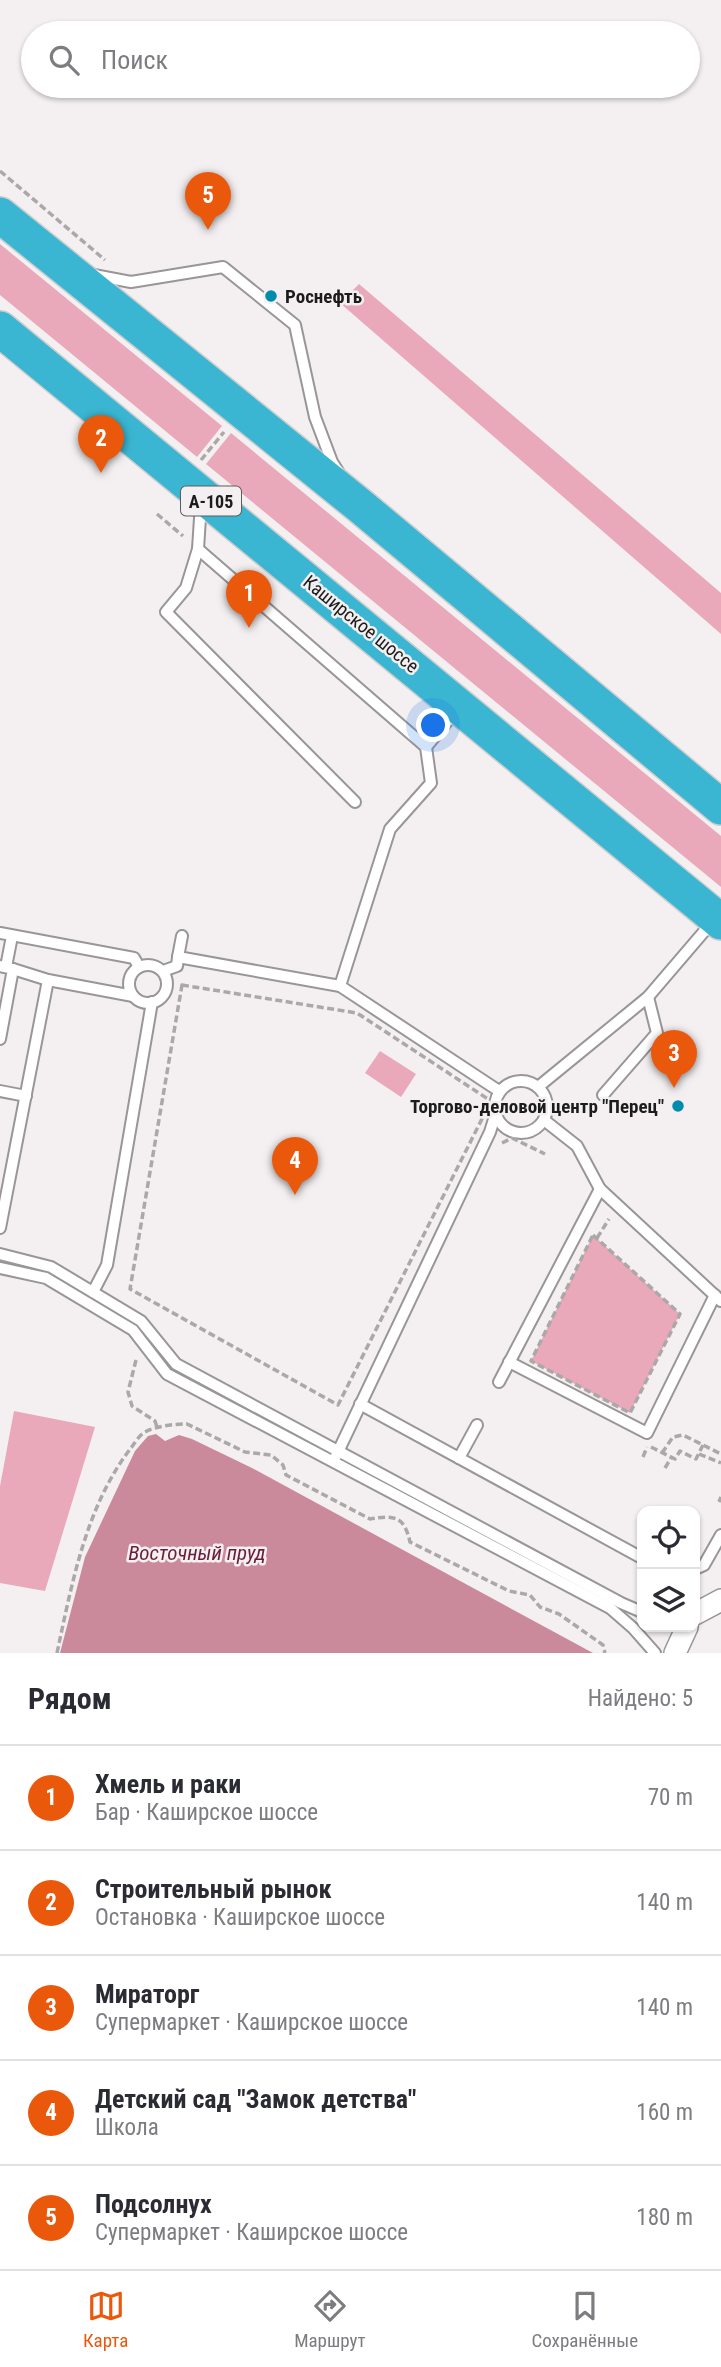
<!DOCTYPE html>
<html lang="ru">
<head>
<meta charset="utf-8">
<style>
  :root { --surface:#fff; --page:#f7f7f7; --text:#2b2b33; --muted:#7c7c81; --line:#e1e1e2; --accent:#ea580c }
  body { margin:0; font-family:"Roboto Condensed",sans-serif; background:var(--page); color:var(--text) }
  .controls { position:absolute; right:21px; bottom:21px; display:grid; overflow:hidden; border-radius:14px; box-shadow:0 2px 5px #0004 }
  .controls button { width:63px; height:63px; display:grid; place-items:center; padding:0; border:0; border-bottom:2px solid var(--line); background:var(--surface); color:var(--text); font:35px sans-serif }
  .you { position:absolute; left:434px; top:726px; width:24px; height:24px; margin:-18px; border:5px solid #fff; border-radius:50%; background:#1a73e8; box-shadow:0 0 0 10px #1a73e833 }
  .badge { display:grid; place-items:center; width:46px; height:46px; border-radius:50%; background:var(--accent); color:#fff; font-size:23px; font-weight:700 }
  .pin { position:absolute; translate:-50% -58px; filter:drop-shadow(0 2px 4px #0008) }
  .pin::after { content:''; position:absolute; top:37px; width:24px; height:21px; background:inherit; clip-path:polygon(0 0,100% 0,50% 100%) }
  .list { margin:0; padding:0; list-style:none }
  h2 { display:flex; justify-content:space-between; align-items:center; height:91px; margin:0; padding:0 28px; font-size:30px }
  h2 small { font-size:23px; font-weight:400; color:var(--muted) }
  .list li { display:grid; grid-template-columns:46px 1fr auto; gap:21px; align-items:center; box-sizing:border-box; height:105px; padding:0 28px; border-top:2px solid var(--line) }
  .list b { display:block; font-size:26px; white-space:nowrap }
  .list p { margin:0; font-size:23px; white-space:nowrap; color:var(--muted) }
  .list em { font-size:23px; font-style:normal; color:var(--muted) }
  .icon { flex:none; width:38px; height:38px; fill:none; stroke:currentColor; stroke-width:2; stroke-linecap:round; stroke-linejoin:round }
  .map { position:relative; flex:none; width:721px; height:1653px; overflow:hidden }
  .search { position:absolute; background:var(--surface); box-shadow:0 2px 5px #0004; left:21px; right:21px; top:21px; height:77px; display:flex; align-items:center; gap:18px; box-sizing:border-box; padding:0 24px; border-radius:38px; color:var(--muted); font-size:26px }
  .sheet { height:616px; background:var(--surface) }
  nav { display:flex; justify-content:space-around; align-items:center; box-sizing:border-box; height:98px; border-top:2px solid var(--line); background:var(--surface); font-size:19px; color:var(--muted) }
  nav a { display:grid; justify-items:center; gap:4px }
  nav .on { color:var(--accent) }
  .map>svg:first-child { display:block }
  .green { fill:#eaa9bb }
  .water { fill:#cb899c }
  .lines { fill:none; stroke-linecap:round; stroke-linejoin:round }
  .service-casing { stroke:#999697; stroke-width:14 }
  .minor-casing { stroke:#999697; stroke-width:24 }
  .trunk-casing { stroke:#cdcdcd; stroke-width:38 }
  .path { stroke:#aba8a8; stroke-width:3.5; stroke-dasharray:7 3.5; stroke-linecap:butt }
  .service { stroke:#fff; stroke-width:10 }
  .minor { stroke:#fff; stroke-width:21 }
  .trunk { stroke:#3ab6d2; stroke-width:35 }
  .poi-dot { fill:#008caa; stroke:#f4f0f1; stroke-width:2.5 }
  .labels { text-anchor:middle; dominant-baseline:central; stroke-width:5; stroke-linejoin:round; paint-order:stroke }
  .shield { fill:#f4f0f1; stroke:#5e5c5c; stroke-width:2 }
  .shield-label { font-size:18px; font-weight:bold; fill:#1d1c1c }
  .poi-label { font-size:19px; font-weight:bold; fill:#1d1c1c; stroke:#f4f0f1; text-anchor:start }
  .street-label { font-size:19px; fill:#1d1c1c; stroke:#f4f0f1 }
  .water-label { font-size:21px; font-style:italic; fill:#6b1e3c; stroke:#f4f0f1 }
</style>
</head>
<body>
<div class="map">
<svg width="721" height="1653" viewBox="0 0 721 1653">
  <rect width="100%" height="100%" fill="#f4f0f1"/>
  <!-- green -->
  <g class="green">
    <path d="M0 244 222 426 197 457 0 295Z"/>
    <path d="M359 284 721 593V634L340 303Z"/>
    <path d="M231 433 721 836V887L206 464Z"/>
    <path d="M380 1051 416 1074 401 1097 365 1073Z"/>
    <path d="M593 1235 680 1314 630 1413 531 1361Z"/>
    <path d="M14 1411 95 1427 45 1591 0 1583V1486Z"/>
  </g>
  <!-- water -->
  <path class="water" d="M156 1434 165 1441 179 1435 192 1439 252 1468 593 1653H60L85 1557 135 1451 148 1436Z"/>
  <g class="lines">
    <defs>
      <g id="service">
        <path d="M94 275 131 282 223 267 295 325 315 417 332 462 339 473"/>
        <path d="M201 503 198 549 186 588 166 612 355 802"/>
        <path d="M198 549 426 747 431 783 390 829 340 986 499 1091"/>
        <path d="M426 747 456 711"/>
        <path d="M0 933 134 958 139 967"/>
        <path d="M178 957 182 936"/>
        <circle cx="148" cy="984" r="19"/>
        <path d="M0 966 13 969 0 1039"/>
        <path d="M6 967 12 936"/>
        <path d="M13 969 48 980 133 996"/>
        <path d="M163 971 177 966 178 957 340 986"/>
        <circle cx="521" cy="1107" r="26"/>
        <path d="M538 1087 648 997 713 921"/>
        <path d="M0 1091 26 1096"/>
        <path d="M603 1095 657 1033 648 997"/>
        <path d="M544 1120 577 1146 600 1189 721 1301"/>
        <path d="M0 1228 48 980"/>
        <path d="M0 1254 51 1267 141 1321 176 1364 621 1603 642 1612"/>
        <path d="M0 1268 46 1278 133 1330 167 1374 610 1608 633 1628 655 1653"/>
        <path d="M93 1292 107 1265 152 1002"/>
        <path d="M509 1362 647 1433 715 1295"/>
        <path d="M499 1382 600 1189"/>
        <path d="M360 1404 642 1558"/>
        <path d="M336 1456 490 1132 495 1116"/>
        <path d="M459 1458 477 1425"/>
        <path d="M695 1569 704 1565 721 1535"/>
      </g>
      <g id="minor">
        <path d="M695 1614 721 1600"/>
        <path d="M675 1653 687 1627"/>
      </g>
      <g id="trunk">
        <path d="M0 215 359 505 721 807"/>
        <path d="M0 329 721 922"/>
      </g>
    </defs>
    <!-- service casing -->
    <use href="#service" class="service-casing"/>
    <!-- minor casing -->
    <use href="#minor" class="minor-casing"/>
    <!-- trunk casing -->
    <use href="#trunk" class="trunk-casing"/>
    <!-- path -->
    <g class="path">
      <path d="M0 171 105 260"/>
      <path d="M201 460 224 432"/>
      <path d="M157 514 183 536"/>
      <path d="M182 985 357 1013 491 1101 338 1405 130 1289Z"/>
      <path d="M502 1143 512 1138 545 1154"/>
      <path d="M593 1235 680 1314 630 1413 531 1361Z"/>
      <path d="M597 1238 609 1219"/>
      <path d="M136 1360 128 1392 132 1406 155 1421 157 1427"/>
      <path d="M651 1447 675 1459 680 1451 696 1459 703 1445"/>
      <path d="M662 1453 673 1437 683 1435 721 1454"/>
      <path d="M699 1454 721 1463"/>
      <path d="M643 1457 647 1447"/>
      <path d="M665 1468 671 1458"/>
      <path d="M719 1502 721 1497"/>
      <path d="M57 1653C72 1583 86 1506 131 1448 135 1443 139 1435 145 1432 156 1426 174 1424 187 1424L245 1452 271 1455 283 1465 286 1475 370 1519C395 1515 404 1516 410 1542L509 1591 530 1595 540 1607 559 1614 603 1645 605 1653"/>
    </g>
    <!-- service -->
    <use href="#service" class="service"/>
    <!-- minor -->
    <use href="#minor" class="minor"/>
    <!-- trunk -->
    <use href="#trunk" class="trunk"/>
  </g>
  <!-- markers -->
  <g class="poi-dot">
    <circle cx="271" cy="296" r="7"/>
    <circle cx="678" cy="1106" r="7"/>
  </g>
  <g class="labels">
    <!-- shield labels -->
    <rect class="shield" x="181" y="486.5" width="60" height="29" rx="5"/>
    <g class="shield-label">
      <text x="211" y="501">А-105</text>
    </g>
    <!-- poi labels -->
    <g class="poi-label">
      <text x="285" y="296">Роснефть</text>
      <text x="664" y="1106" text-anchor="end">Торгово-деловой центр "Перец"</text>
    </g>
    <!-- street labels -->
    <g class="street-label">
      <text transform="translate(361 624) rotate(39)">Каширское шоссе</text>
    </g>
    <!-- water labels -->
    <g class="water-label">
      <text x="197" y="1553">Восточный пруд</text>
    </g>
  </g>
</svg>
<div class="controls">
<button><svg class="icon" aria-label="locate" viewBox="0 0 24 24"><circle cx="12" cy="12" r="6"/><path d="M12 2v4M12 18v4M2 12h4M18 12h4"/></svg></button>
<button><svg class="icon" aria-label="layers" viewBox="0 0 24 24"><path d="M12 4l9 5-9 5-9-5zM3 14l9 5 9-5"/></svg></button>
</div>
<div class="you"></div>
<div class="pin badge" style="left:249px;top:628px">1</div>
<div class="pin badge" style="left:101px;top:473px">2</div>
<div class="pin badge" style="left:674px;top:1088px">3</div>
<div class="pin badge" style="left:295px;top:1195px">4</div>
<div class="pin badge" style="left:208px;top:230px">5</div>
<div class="search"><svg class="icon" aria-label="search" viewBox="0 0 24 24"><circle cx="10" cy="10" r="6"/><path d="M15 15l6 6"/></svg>Поиск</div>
</div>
<section class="sheet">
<h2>Рядом<small>Найдено: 5</small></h2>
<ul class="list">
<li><span class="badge">1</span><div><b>Хмель и раки</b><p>Бар · Каширское шоссе</p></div><em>70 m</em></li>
<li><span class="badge">2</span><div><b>Строительный рынок</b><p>Остановка · Каширское шоссе</p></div><em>140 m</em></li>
<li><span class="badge">3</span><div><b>Мираторг</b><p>Супермаркет · Каширское шоссе</p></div><em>140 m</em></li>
<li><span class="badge">4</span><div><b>Детский сад &quot;Замок детства&quot;</b><p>Школа</p></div><em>160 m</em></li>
<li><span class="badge">5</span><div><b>Подсолнух</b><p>Супермаркет · Каширское шоссе</p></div><em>180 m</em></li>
</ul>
</section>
<nav>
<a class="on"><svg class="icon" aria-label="map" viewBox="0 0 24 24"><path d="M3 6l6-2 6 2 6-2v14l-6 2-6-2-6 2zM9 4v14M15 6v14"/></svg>Карта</a>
<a><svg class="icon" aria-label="directions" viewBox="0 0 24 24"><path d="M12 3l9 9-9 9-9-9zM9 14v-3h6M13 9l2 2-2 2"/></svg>Маршрут</a>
<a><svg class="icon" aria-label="saved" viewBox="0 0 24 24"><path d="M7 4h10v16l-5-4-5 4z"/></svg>Сохранённые</a>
</nav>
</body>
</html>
